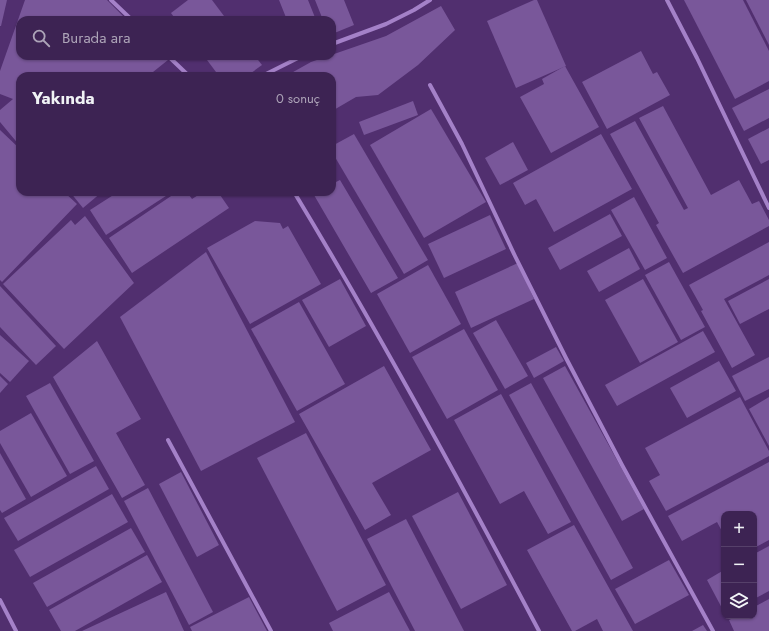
<!DOCTYPE html>
<html lang="tr">
<head>
<meta charset="utf-8">
<style>
  :root { --surface:#3d2353; --page:#442b5a; --text:#f1f3f6; --muted:#ada4b8; --line:#56406a }
  body { margin:0; font-family:Jost,sans-serif; background:var(--page); color:var(--text) }
  .controls { position:absolute; right:12px; bottom:12px; display:grid; overflow:hidden; border-radius:8px; box-shadow:0 1px 3px #0004 }
  .controls button { width:36px; height:36px; display:grid; place-items:center; padding:0; border:0; border-bottom:1px solid var(--line); background:var(--surface); color:var(--text); font:20px sans-serif }
  .list { margin:0; padding:0; list-style:none }
  h2 { display:flex; justify-content:space-between; align-items:center; height:52px; margin:0; padding:0 16px; font-size:17px }
  h2 small { font-size:13px; font-weight:400; color:var(--muted) }
  .icon { flex:none; width:22px; height:22px; fill:none; stroke:currentColor; stroke-width:2; stroke-linecap:round; stroke-linejoin:round }
  .map { position:relative; flex:none; width:769px; height:631px; overflow:hidden }
  .search { position:absolute; background:var(--surface); box-shadow:0 1px 3px #0004; left:16px; top:16px; width:320px; height:44px; display:flex; align-items:center; gap:10px; box-sizing:border-box; padding:0 14px; border-radius:12px; color:var(--muted); font-size:15px }
  .panel { position:absolute; background:var(--surface); box-shadow:0 1px 3px #0004; left:16px; top:72px; width:320px; height:124px; border-radius:12px }
  .map>svg:first-child { display:block }
  .building { fill:#79579a }
  .lines { fill:none; stroke-linecap:round; stroke-linejoin:round }
  .street { stroke:#a481c8; stroke-width:4 }
</style>
</head>
<body>
<div class="map">
<svg width="769" height="631" viewBox="0 0 769 631">
  <rect width="100%" height="100%" fill="#512f6f"/>
  <!-- building -->
  <g class="building">
    <path d="M0 0H7L1 26H0Z"/>
    <path d="M25 0H107L127 20H20V56H164L168 60 148 76H20V146L0 122V110L13 99 0 94V71Z"/>
    <path d="M188 0H212L227 20H176L171 13Z"/>
    <path d="M279 0H308L316 20H287Z"/>
    <path d="M315 0H344L354 25 332 34V20H323Z"/>
    <path d="M534 0H537L566 66 516 88 487 21Z"/>
    <path d="M684 0H743L769 51V81L735 99Z"/>
    <path d="M746 0H769V45Z"/>
    <path d="M441 6 455 30 418 65 378 95 356 97 332 111V76H286L311 62 386 36Z"/>
    <path d="M641 51 653 74 657 72 670 95 607 129 582 82Z"/>
    <path d="M204 56H255L262 65 247 76H219Z"/>
    <path d="M565 66 599 127 551 153 520 97 544 84 542 79Z"/>
    <path d="M769 89V118L744 131 732 108Z"/>
    <path d="M413 101 418 115 364 135 359 122Z"/>
    <path d="M663 106 711 195 739 180 752 204 759 201 769 220V226L683 273 656 225 659 223 610 134 635 121 684 210 688 208 639 118Z"/>
    <path d="M431 109 486 202 424 238 370 145Z"/>
    <path d="M769 128V160L761 164 748 139Z"/>
    <path d="M0 130 20 149V192H64L77 204 2 282 0 280Z"/>
    <path d="M354 134 428 260 404 274 332 152V146Z"/>
    <path d="M601 134 632 189 554 232 536 199 525 205 513 183Z"/>
    <path d="M513 142 528 170 500 185 485 158Z"/>
    <path d="M340 180 398 278 371 293 314 195 319 192H332V184Z"/>
    <path d="M70 192H102L83 208Z"/>
    <path d="M118 192H172L106 235 90 210Z"/>
    <path d="M177 192H187L192 199 203 192H218L229 208 132 273 109 238Z"/>
    <path d="M634 197 667 258 645 270 611 210Z"/>
    <path d="M610 214 622 236 560 270 548 248Z"/>
    <path d="M490 215 506 249 444 278 428 244Z"/>
    <path d="M85 216 134 283 64 349 3 284 71 220 75 225Z"/>
    <path d="M255 221 280 223 283 229 288 226 321 284 250 324 207 248Z"/>
    <path d="M769 242V275L724 299 755 355 732 368 701 311 703 310 689 285Z"/>
    <path d="M629 248 640 269 599 292 587 271Z"/>
    <path d="M206 252 295 422 201 471 120 317Z"/>
    <path d="M669 262 705 327 681 340 645 275Z"/>
    <path d="M518 263 534 299 471 328 455 292Z"/>
    <path d="M428 265 461 324 410 353 377 294Z"/>
    <path d="M340 279 366 326 329 347 302 300Z"/>
    <path d="M643 279 678 342 640 363 605 300Z"/>
    <path d="M769 279V309L740 324 728 301Z"/>
    <path d="M0 286 56 346 36 365 0 327Z"/>
    <path d="M299 302 345 384 297 411 251 329Z"/>
    <path d="M496 320 528 376 505 389 473 333Z"/>
    <path d="M464 329 498 390 447 419 412 357Z"/>
    <path d="M703 331 715 352 617 406 605 385Z"/>
    <path d="M0 335 29 361 10 382 0 373Z"/>
    <path d="M97 341 141 419 116 433 145 485 122 498 53 377Z"/>
    <path d="M556 347 564 361 534 378 526 363Z"/>
    <path d="M769 357V389L745 401 732 376Z"/>
    <path d="M719 361 736 391 687 418 670 388Z"/>
    <path d="M384 366 431 450 372 483 391 515 365 530 299 414Z"/>
    <path d="M565 366 644 509 622 521 543 378Z"/>
    <path d="M0 376 8 384 0 393Z"/>
    <path d="M50 383 94 461 70 474 26 396Z"/>
    <path d="M531 383 633 568 611 580 509 395Z"/>
    <path d="M501 394 571 522 548 534 524 491 500 504 454 420Z"/>
    <path d="M740 397 769 451V456L666 511 649 481 660 475 645 448Z"/>
    <path d="M769 397V446L749 409Z"/>
    <path d="M31 413 67 476 31 497 0 443V431Z"/>
    <path d="M306 433 386 585 337 611 257 458Z"/>
    <path d="M0 453 26 499 2 513 0 510Z"/>
    <path d="M769 462V540L754 548V514H724V535L717 522 682 541 668 516Z"/>
    <path d="M96 466 109 489 18 541 4 518Z"/>
    <path d="M181 472 219 545 197 557 159 484Z"/>
    <path d="M148 488 213 612 189 625 124 501Z"/>
    <path d="M458 492 507 585 461 609 412 516Z"/>
    <path d="M112 494 128 522 30 577 14 550Z"/>
    <path d="M406 519 464 631H415L367 539Z"/>
    <path d="M574 525 633 631H603L597 619 575 631H572L527 550Z"/>
    <path d="M131 528 145 552 47 607 33 583Z"/>
    <path d="M769 546V591L754 599V554Z"/>
    <path d="M147 555 162 582 75 631H61L49 610Z"/>
    <path d="M669 560 689 595 635 624 615 589Z"/>
    <path d="M724 570V612L707 580Z"/>
    <path d="M166 592 184 631H82Z"/>
    <path d="M389 592 410 631H333L329 623Z"/>
    <path d="M249 597 267 631H192L190 627Z"/>
    <path d="M769 599V631H734L729 620 737 616H754V607Z"/>
    <path d="M703 625 707 631H692Z"/>
  </g>
  <g class="lines">
    <!-- street -->
    <g class="street">
      <path d="M111 0 132 20"/>
      <path d="M667 0 697 58 769 208"/>
      <path d="M332 44 386 24 414 10 430 0"/>
      <path d="M168 56 189 76"/>
      <path d="M262 76 302 56"/>
      <path d="M430 85 462 144 515 256 566 358 622 465 713 631"/>
      <path d="M294 192C381 336 461 483 539 631"/>
      <path d="M168 440 271 631"/>
      <path d="M0 600 16 631"/>
    </g>
  </g>
</svg>
<div class="controls">
<button>+</button>
<button>−</button>
<button><svg class="icon" aria-label="layers" viewBox="0 0 24 24"><path d="M12 4l9 5-9 5-9-5zM3 14l9 5 9-5"/></svg></button>
</div>
<div class="search"><svg class="icon" aria-label="search" viewBox="0 0 24 24"><circle cx="10" cy="10" r="6"/><path d="M15 15l6 6"/></svg>Burada ara</div>
<section class="panel">
<h2>Yakında<small>0 sonuç</small></h2>
<ul class="list">
</ul>
</section>
</div>
</body>
</html>
